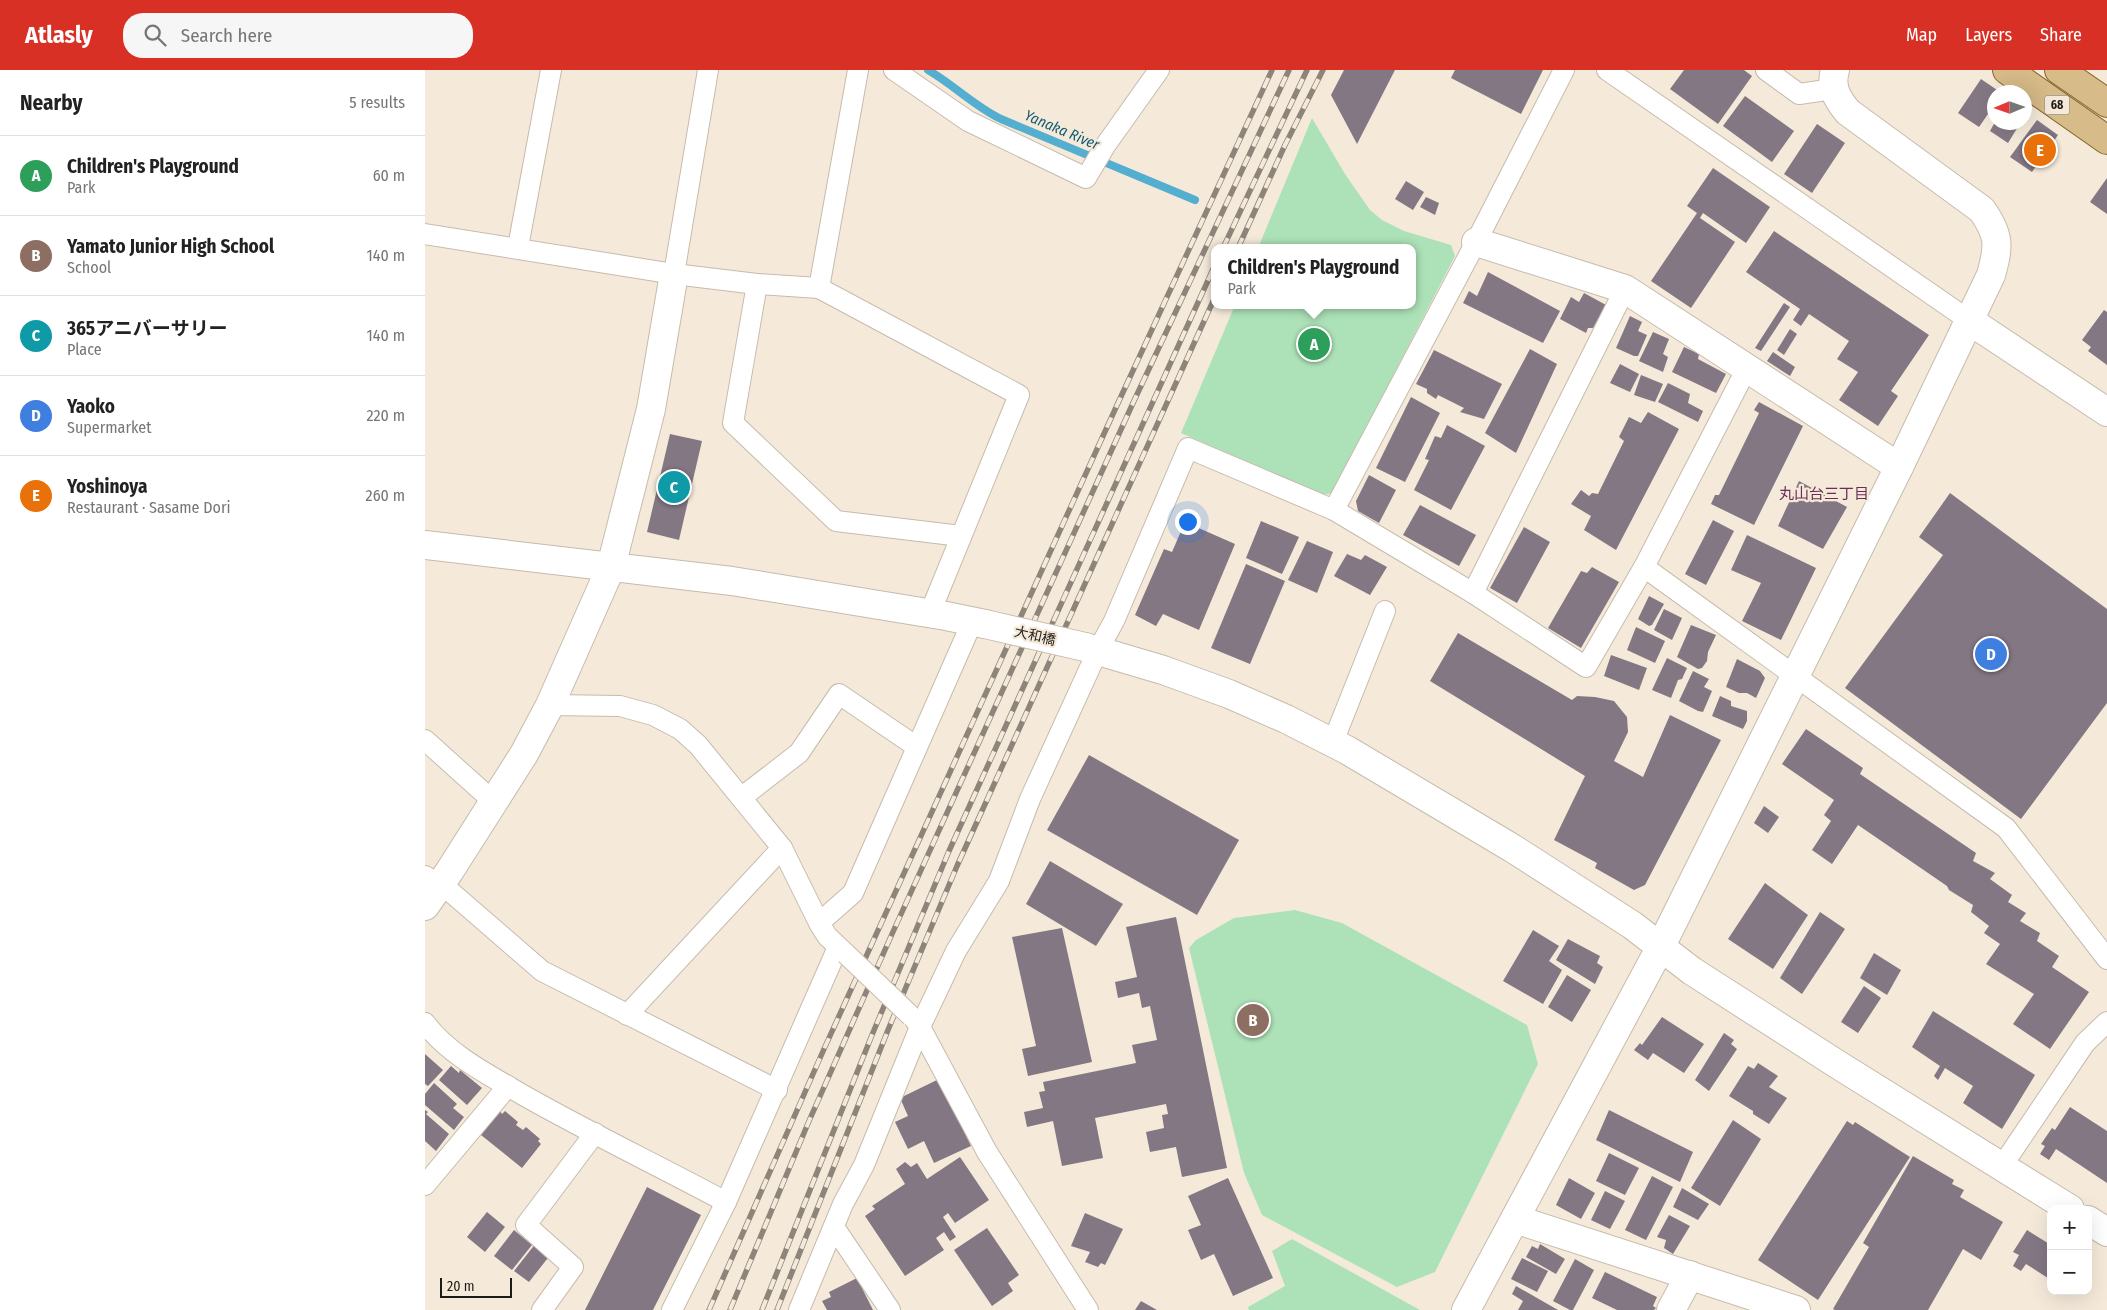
<!DOCTYPE html>
<html lang="en">
<head>
<meta charset="utf-8">
<style>
  :root { --surface:#fff; --page:#f6f6f6; --text:#222; --muted:#767676; --line:#e0e0e0; --accent:#d93025 }
  body { margin:0; font-family:"Fira Sans Condensed","Noto Sans JP",sans-serif; background:var(--page); color:var(--text) }
  .controls { position:absolute; right:15px; bottom:15px; display:grid; overflow:hidden; border-radius:10px; box-shadow:0 5px 20px #0002 }
  .controls button { width:45px; height:45px; display:grid; place-items:center; padding:0; border:0; border-bottom:1px solid var(--line); background:var(--surface); color:var(--text); font:25px sans-serif }
  .compass { position:absolute; left:1562px; top:15px; width:45px; height:45px; border-radius:50%; background:var(--surface); box-shadow:0 5px 20px #0002; rotate:268deg }
  .scale { position:absolute; left:15px; bottom:12px; width:72px; box-sizing:border-box; padding-left:5px; border:2px solid #1e1a15; border-top:0; font-size:14px; line-height:18px; white-space:nowrap; color:#1e1a15; -webkit-text-stroke:4px #f5eada; paint-order:stroke }
  .you { position:absolute; left:762px; top:451px; width:18px; height:18px; margin:-12px; border:4px solid #fff; border-radius:50%; background:#1a73e8; box-shadow:0 0 0 8px #1a73e833 }
  .badge { display:grid; place-items:center; width:32px; height:32px; border-radius:50%; background:var(--accent); color:#fff; font-size:16px; font-weight:700 }
  .pin { position:absolute; translate:-50% -50%; border:2px solid #fff; box-shadow:0 1px 5px #0006 }
  .popup { position:absolute; left:786px; top:174px; width:205px; height:65px; box-sizing:border-box; display:grid; place-content:center; border-radius:10px; background:var(--surface); filter:drop-shadow(0 1px 4px #0005); font-size:16px; white-space:nowrap; color:var(--muted) }
  .popup b { font-size:19px; color:var(--text) }
  .popup::after { content:''; position:absolute; left:50%; top:100%; margin-left:-10px; border:10px solid transparent; border-top-color:var(--surface) }
  .list { margin:0; padding:0; list-style:none }
  h2 { display:flex; justify-content:space-between; align-items:center; height:65px; margin:0; padding:0 20px; font-size:21px }
  h2 small { font-size:16px; font-weight:400; color:var(--muted) }
  .list li { display:grid; grid-template-columns:32px 1fr auto; gap:15px; align-items:center; box-sizing:border-box; height:80px; padding:0 20px; border-top:1px solid var(--line) }
  .list b { display:block; font-size:19px; white-space:nowrap }
  .list p { margin:0; font-size:16px; white-space:nowrap; color:var(--muted) }
  .list em { font-size:16px; font-style:normal; color:var(--muted) }
  .icon { flex:none; width:28px; height:28px; fill:none; stroke:currentColor; stroke-width:2; stroke-linecap:round; stroke-linejoin:round }
  .map { position:relative; flex:none; width:1682px; height:1240px; overflow:hidden }
  header { display:flex; align-items:center; gap:30px; box-sizing:border-box; height:70px; padding:0 25px; background:var(--accent); color:#fff }
  header strong { font-size:24px }
  nav { display:flex; gap:28px; margin-inline-start:auto; font-size:18px }
  .search { width:350px; height:45px; background:var(--page); display:flex; align-items:center; gap:12px; box-sizing:border-box; padding:0 18px; border-radius:20px; color:var(--muted); font-size:19px }
  main { display:flex }
  aside { flex:1; background:var(--surface) }
  .map>svg:first-child { display:block }
  .green { fill:#ade2b8 }
  .lines { fill:none; stroke-linecap:round; stroke-linejoin:round }
  .stream { stroke:#54aecf; stroke-width:8 }
  .building { fill:#837783 }
  .street-casing { stroke:#c6bbac; stroke-width:22 }
  .secondary-casing { stroke:#c6bbac; stroke-width:30 }
  .primary-casing { stroke:#85652c; stroke-width:30 }
  .street { stroke:#fff; stroke-width:20 }
  .secondary { stroke:#fff; stroke-width:28 }
  .primary { stroke:#d7bb88; stroke-width:28 }
  .rail-casing { stroke:#8d857a; stroke-width:5.5 }
  .rail { stroke:#f5eada; stroke-width:4; stroke-dasharray:11; stroke-linecap:butt }
  .street-bridge-casing { stroke:#c6bbac; stroke-width:22; stroke-linecap:butt }
  .secondary-bridge-casing { stroke:#c6bbac; stroke-width:30; stroke-linecap:butt }
  .street-bridge { stroke:#fff; stroke-width:20 }
  .secondary-bridge { stroke:#fff; stroke-width:28 }
  .labels { text-anchor:middle; dominant-baseline:central; stroke-width:4.5; stroke-linejoin:round; paint-order:stroke }
  .shield { fill:#f5eada; stroke:#5e5850; stroke-width:1 }
  .shield-label { font-size:12px; font-weight:bold; fill:#1e1a15 }
  .street-label { font-size:14px; fill:#1e1a15; stroke:#f5eada }
  .water-label { font-size:15px; font-style:italic; fill:#135c73; stroke:#f5eada }
  .neighbourhood-label { font-size:15px; fill:#682e58; stroke:#f5eada }
</style>
</head>
<body>
<header>
<strong>Atlasly</strong>
<div class="search"><svg class="icon" aria-label="search" viewBox="0 0 24 24"><circle cx="10" cy="10" r="6"/><path d="M15 15l6 6"/></svg>Search here</div>
<nav><a>Map</a><a>Layers</a><a>Share</a></nav>
</header>
<main>
<aside>
<h2>Nearby<small>5 results</small></h2>
<ul class="list">
<li><span class="badge" style="background:#2e9e5b">A</span><div><b>Children's Playground</b><p>Park</p></div><em>60 m</em></li>
<li><span class="badge" style="background:#8d6e63">B</span><div><b>Yamato Junior High School</b><p>School</p></div><em>140 m</em></li>
<li><span class="badge" style="background:#0f9aa8">C</span><div><b>365アニバーサリー</b><p>Place</p></div><em>140 m</em></li>
<li><span class="badge" style="background:#3f7fe0">D</span><div><b>Yaoko</b><p>Supermarket</p></div><em>220 m</em></li>
<li><span class="badge" style="background:#e8710a">E</span><div><b>Yoshinoya</b><p>Restaurant · Sasame Dori</p></div><em>260 m</em></li>
</ul>
</aside>
<div class="map">
<svg width="1682" height="1240" viewBox="0 0 1682 1240">
  <rect width="100%" height="100%" fill="#f5eada"/>
  <!-- green -->
  <g class="green">
    <path d="M887 48 920 104 945 140 957 150 979 161 1026 175 1030 186 907 423 898 425 756 363 810 235H988V178H833Z"/>
    <path d="M870 840 917 853 1102 955 1113 994 1010 1202 972 1217 837 1145 819 1103 764 878 771 870 809 848Z"/>
    <path d="M867 1169 995 1240H824L823 1237 860 1216 847 1181Z"/>
  </g>
  <g class="lines">
    <!-- stream -->
    <path class="stream" d="M503 0C529 15 549 36 576 49L770 130"/>
  </g>
  <!-- building -->
  <g class="building">
    <path d="M919 0H970L932 74 906 25Z"/>
    <path d="M1030 0H1118L1096 44 1026 8Z"/>
    <path d="M1259 0H1319L1327 6 1293 54 1245 19Z"/>
    <path d="M1556 9 1575 22H1570V34L1554 57 1533 43Z"/>
    <path d="M1320 26 1369 61 1347 92 1298 56Z"/>
    <path d="M1612 50 1633 65 1607 102 1585 87Z"/>
    <path d="M1570 52H1596L1583 73 1565 61Z"/>
    <path d="M1392 54 1420 73 1387 123 1359 104Z"/>
    <path d="M1288 98 1345 137 1321 173 1278 143 1275 148 1310 172 1266 238 1226 211 1272 143 1262 136Z"/>
    <path d="M1682 108V144L1665 132Z"/>
    <path d="M981 111 999 122 988 140 970 129Z"/>
    <path d="M1001 127 1014 133 1010 145 995 137Z"/>
    <path d="M1349 161 1504 265 1466 321 1473 326 1453 356 1414 330 1433 302 1412 289 1424 271 1384 244 1376 256 1368 250 1375 239 1321 202Z"/>
    <path d="M1063 202 1135 241 1118 273 1038 233 1044 221 1052 226Z"/>
    <path d="M1159 223 1181 235 1168 258H1163L1161 263 1135 249 1146 227 1154 232Z"/>
    <path d="M1359 233 1365 237 1336 281 1330 278Z"/>
    <path d="M1679 240 1682 242V295L1663 281 1666 277 1657 270Z"/>
    <path d="M1205 246 1217 252 1213 261 1222 265 1213 286H1209L1191 278Z"/>
    <path d="M1365 259 1372 264 1359 285 1352 280Z"/>
    <path d="M1228 262 1244 269 1238 284 1243 287 1238 302 1214 291Z"/>
    <path d="M1259 277 1274 284 1273 289 1301 304 1291 323 1247 302Z"/>
    <path d="M1105 279 1132 294 1091 383 1060 363Z"/>
    <path d="M1009 280 1077 314 1059 349 1035 342 1039 338 1013 325 1011 329 1002 323V319L991 314Z"/>
    <path d="M1348 282 1370 297 1365 306 1342 291Z"/>
    <path d="M1195 294 1214 304 1205 322 1185 313Z"/>
    <path d="M1216 305 1238 314 1230 332 1209 325Z"/>
    <path d="M1243 313 1265 324 1263 333 1278 341 1273 352 1233 332Z"/>
    <path d="M986 327 1015 343 980 412 951 398Z"/>
    <path d="M1334 332 1378 356 1329 455 1286 434 1290 425H1294L1334 343 1329 340Z"/>
    <path d="M1223 342 1254 359 1191 480 1159 460 1166 446 1146 434 1156 420 1164 426 1167 423 1173 424 1199 371 1194 367 1204 347 1216 353Z"/>
    <path d="M1022 355 1060 376 1026 440 989 420 1004 390 1000 389 1010 366 1016 368Z"/>
    <path d="M245 364 277 371 254 470 222 462Z"/>
    <path d="M944 405 971 420 954 453 933 441 931 431Z"/>
    <path d="M1374 411 1422 437 1398 479 1353 456Z"/>
    <path d="M1525 423 1682 539V633L1596 749 1420 618 1518 485 1494 467Z"/>
    <path d="M995 435 1051 465 1034 496 978 465Z"/>
    <path d="M1288 450 1309 461 1281 515 1260 504Z"/>
    <path d="M836 451 874 467 857 504 821 488Z"/>
    <path d="M760 452 810 474 774 560 738 544 731 556 710 545 739 479 747 482Z"/>
    <path d="M1099 457 1125 472 1092 533 1065 518Z"/>
    <path d="M1322 465 1391 498 1356 570 1317 551 1336 513 1306 500Z"/>
    <path d="M882 471 908 482 892 523 863 510Z"/>
    <path d="M922 484 936 490 940 485 962 497 945 525 909 506Z"/>
    <path d="M821 494 860 511 825 594 786 578Z"/>
    <path d="M1167 497 1194 512 1156 578 1123 558 1156 501 1162 503Z"/>
    <path d="M1224 526 1239 534 1227 555 1224 556 1213 549Z"/>
    <path d="M1239 539 1257 548 1247 570 1229 560Z"/>
    <path d="M1266 555 1291 565 1283 582 1282 591 1277 598 1273 599 1252 587Z"/>
    <path d="M1211 557 1240 571 1230 593 1202 580Z"/>
    <path d="M1033 563 1147 630 1152 626 1170 627 1189 631 1202 647 1203 662 1189 691 1218 707 1245 645 1296 670 1220 815 1209 820 1170 798 1172 793 1129 770 1160 706 1005 611Z"/>
    <path d="M1186 585 1222 598 1214 620 1179 606Z"/>
    <path d="M1242 588 1262 598 1257 609 1253 610 1246 628 1227 620Z"/>
    <path d="M1312 589 1335 601 1340 608 1331 628 1322 623H1314L1301 617Z"/>
    <path d="M1268 601 1284 609 1279 617 1287 621 1278 642 1273 641 1254 631Z"/>
    <path d="M1295 626 1306 631V636L1322 641V651L1318 659 1287 646Z"/>
    <path d="M1381 659 1438 698 1435 704 1551 783 1548 791 1570 803 1565 809 1587 825 1583 832 1601 843 1595 851 1615 863 1612 871 1634 886 1627 897 1664 922 1625 979 1588 954 1609 924 1561 894 1575 874 1559 863 1564 856 1546 842 1548 835 1524 820 1522 816 1433 755 1407 794 1387 780 1406 751 1399 745 1409 730 1357 694Z"/>
    <path d="M664 685 814 770 772 845 622 760Z"/>
    <path d="M1339 736 1354 747 1343 763 1329 753Z"/>
    <path d="M625 791 698 834 671 876 601 834Z"/>
    <path d="M1340 813 1383 845 1348 899 1303 869Z"/>
    <path d="M1395 842 1420 859 1377 924 1355 908Z"/>
    <path d="M751 847 802 1098 757 1107 751 1077 725 1082 721 1062 739 1058 737 1045 743 1044 741 1034 670 1048 678 1088 637 1096 628 1051 602 1057 599 1042 618 1038 614 1022 620 1021 618 1012 711 993 707 975 732 970 725 936 717 938 714 923 693 928 690 912 712 907 701 857Z"/>
    <path d="M637 858 667 992 603 1006 597 979 611 976 587 867Z"/>
    <path d="M1108 860 1134 876 1124 891 1137 900 1118 934 1078 911Z"/>
    <path d="M1143 869 1175 886 1172 893 1178 897 1170 914 1131 890Z"/>
    <path d="M1449 883 1476 900 1462 925 1435 908Z"/>
    <path d="M1142 905 1166 920 1147 952 1123 937Z"/>
    <path d="M1439 916 1456 928 1433 963 1416 952Z"/>
    <path d="M1508 941 1610 1005 1577 1059 1538 1033 1548 1016 1520 998 1513 1010 1509 1006 1515 996 1487 977Z"/>
    <path d="M1237 947 1279 974 1259 1003 1228 983 1223 990 1209 980 1215 973 1217 975Z"/>
    <path d="M1299 963 1309 970 1306 974 1312 979 1284 1021 1270 1010Z"/>
    <path d="M0 984 18 1000 3 1016 0 1014Z"/>
    <path d="M1333 993 1353 1006 1344 1017 1362 1028 1344 1054 1328 1044V1041L1304 1026 1323 996 1329 999Z"/>
    <path d="M26 996 34 1003 35 1000 57 1018 42 1035 14 1010Z"/>
    <path d="M514 1009 546 1076 509 1093 499 1071 483 1079 470 1052 483 1046 475 1028Z"/>
    <path d="M9 1013 32 1034 28 1038 39 1047 29 1060 0 1035V1024Z"/>
    <path d="M1645 1037 1682 1061V1113L1631 1079 1624 1090 1615 1084 1620 1076 1616 1074 1627 1058 1630 1060Z"/>
    <path d="M0 1040 3 1042 1 1044 24 1064 11 1081 0 1071Z"/>
    <path d="M1184 1040 1268 1082 1255 1112 1171 1070Z"/>
    <path d="M75 1041 77 1044 80 1041 93 1052 91 1055 98 1060 101 1057 115 1069 113 1071 116 1074 97 1098 56 1065Z"/>
    <path d="M1308 1050 1336 1069 1295 1136 1266 1118Z"/>
    <path d="M1422 1051 1428 1055 1430 1052 1485 1087 1393 1230 1333 1190Z"/>
    <path d="M1184 1083 1214 1098 1200 1125 1171 1111Z"/>
    <path d="M1488 1086 1529 1110 1527 1114 1539 1120 1535 1127 1578 1152 1556 1190 1538 1179 1503 1240H1410L1408 1239 1444 1177 1438 1173Z"/>
    <path d="M535 1087 564 1130 530 1153 523 1143 518 1147 531 1167 525 1171 519 1162 511 1168 519 1180 480 1206 440 1146 450 1139 447 1136 480 1114 471 1099 480 1092 486 1097 492 1093 502 1109Z"/>
    <path d="M1227 1106 1248 1117 1221 1170 1200 1160Z"/>
    <path d="M803 1108 848 1208 808 1226 789 1184 776 1190 763 1160 776 1155 763 1126Z"/>
    <path d="M1144 1108 1170 1123 1156 1149 1131 1135Z"/>
    <path d="M222 1117 276 1145 228 1240H160Z"/>
    <path d="M1257 1118 1284 1134 1273 1150 1248 1137Z"/>
    <path d="M1180 1121 1200 1131 1185 1159 1166 1150Z"/>
    <path d="M62 1142 80 1157 60 1182 42 1167Z"/>
    <path d="M660 1143 698 1159 680 1195 676 1193 673 1197 660 1192 665 1182 646 1176Z"/>
    <path d="M1244 1145 1265 1156 1248 1184 1239 1178 1241 1170 1232 1167Z"/>
    <path d="M562 1158 594 1205 583 1213 588 1221 567 1236 529 1180Z"/>
    <path d="M89 1160 107 1175 87 1200 69 1186Z"/>
    <path d="M1602 1160 1626 1175V1210L1601 1194 1596 1201 1588 1196 1594 1185 1588 1182Z"/>
    <path d="M111 1173 126 1184 104 1212 89 1201Z"/>
    <path d="M1115 1174 1140 1189 1131 1204 1101 1187 1107 1176 1113 1179Z"/>
    <path d="M1097 1188 1123 1201 1112 1222 1086 1209Z"/>
    <path d="M1150 1189 1169 1200 1148 1240H1145L1128 1231Z"/>
    <path d="M1180 1202 1232 1227 1228 1236 1231 1238 1229 1240H1192L1167 1228Z"/>
    <path d="M432 1208 448 1240H402L397 1231 406 1227 404 1222Z"/>
    <path d="M1091 1216 1133 1240H1093L1098 1231 1087 1224Z"/>
    <path d="M716 1231 732 1240H710Z"/>
  </g>
  <g class="lines">
    <defs>
      <g id="street">
        <path d="M469 0 543 51 661 108 680 76 734 0"/>
        <path d="M1182 0 1545 251"/>
        <path d="M1341 0 1374 24 1408 19"/>
        <path d="M0 164 249 204 332 214 394 218 594 325 505 543"/>
        <path d="M93 177 126 0"/>
        <path d="M249 204 283 0"/>
        <path d="M332 214 308 353 411 451 536 466"/>
        <path d="M394 218 433 0"/>
        <path d="M909 440 1051 172 1139 0"/>
        <path d="M1219 497 1581 758 1682 889"/>
        <path d="M1048 523 1200 219"/>
        <path d="M125 635 195 636 228 645 255 659 273 675 357 778 394 853 402 866 421 884"/>
        <path d="M0 670 69 732"/>
        <path d="M908 672 960 541"/>
        <path d="M317 727 374 683 414 624 492 677"/>
        <path d="M0 806 27 823 117 901 352 1020"/>
        <path d="M394 853 428 823 548 550"/>
        <path d="M202 945 357 778"/>
        <path d="M490 950 495 957 562 1082 663 1240"/>
        <path d="M0 953C24 985 64 1005 98 1025 165 1063 234 1096 301 1132"/>
        <path d="M1577 1096 1660 973 1682 952"/>
        <path d="M0 1115 83 1016"/>
        <path d="M409 1157 465 1240"/>
        <path d="M117 1240 148 1197 101 1155 170 1063"/>
        <path d="M247 1240 301 1132 413 877"/>
        <path d="M374 1240 418 1134 439 1095 495 957 531 881 574 811 605 729 673 580 689 551 763 378 909 440 1048 523 1161 597 1219 497 1322 298"/>
      </g>
      <g id="secondary">
        <path d="M1051 172 1200 219 1474 397"/>
        <path d="M1545 251 1682 342"/>
        <path d="M0 475 307 511 521 546 560 554"/>
        <path d="M660 577 738 600 804 624 861 649 922 680 1087 778 1207 855 1267 901 1415 996 1645 1139"/>
        <path d="M0 836 24 802 99 684 125 635 186 497 226 339 249 204"/>
        <path d="M1090 1149 1371 1240"/>
        <path d="M1663 1150 1682 1162"/>
        <path d="M1041 1240 1235 878 1474 397 1566 205C1574 176 1575 166 1557 140L1423 42C1412 29 1405 17 1410 0"/>
        <path d="M1246 1240 1265 1205"/>
      </g>
      <g id="primary">
        <path d="M1582 0 1682 70"/>
        <path d="M1634 0 1682 33"/>
      </g>
    </defs>
    <!-- street casing -->
    <use href="#street" class="street-casing"/>
    <!-- secondary casing -->
    <use href="#secondary" class="secondary-casing"/>
    <!-- primary casing -->
    <use href="#primary" class="primary-casing"/>
    <!-- street -->
    <use href="#street" class="street"/>
    <!-- secondary -->
    <use href="#secondary" class="secondary"/>
    <!-- primary -->
    <use href="#primary" class="primary"/>
    <defs>
      <g id="rail">
        <path d="M798 178 882 0"/>
        <path d="M813 178 860 75 898 0"/>
        <path d="M284 1240 399 979 693 333 847 0"/>
        <path d="M305 1240 384 1051 467 864 708 333 864 0"/>
        <path d="M337 1240 447 965 524 781 790 195"/>
        <path d="M352 1240 463 960 532 796 790 227"/>
      </g>
    </defs>
    <!-- rail casing -->
    <use href="#rail" class="rail-casing"/>
    <!-- rail -->
    <use href="#rail" class="rail"/>
    <defs>
      <path id="street-bridge" d="M421 884 486 946"/>
      <path id="secondary-bridge" d="M560 554 660 577"/>
    </defs>
    <!-- street-bridge casing -->
    <use href="#street-bridge" class="street-bridge-casing"/>
    <!-- secondary-bridge casing -->
    <use href="#secondary-bridge" class="secondary-bridge-casing"/>
    <!-- street-bridge -->
    <use href="#street-bridge" class="street-bridge"/>
    <!-- secondary-bridge -->
    <use href="#secondary-bridge" class="secondary-bridge"/>
  </g>
  <g class="labels">
    <!-- shield labels -->
    <rect class="shield" x="1619.5" y="25.5" width="25" height="19" rx="4"/>
    <g class="shield-label">
      <text x="1632" y="35">68</text>
    </g>
    <!-- street labels -->
    <g class="street-label">
      <text transform="translate(610 566) rotate(13)">大和橋</text>
    </g>
    <!-- water labels -->
    <g class="water-label">
      <text transform="translate(637 60) rotate(23)">Yanaka River</text>
    </g>
    <!-- neighbourhood labels -->
    <g class="neighbourhood-label">
      <text x="1399" y="424">丸山台三丁目</text>
    </g>
  </g>
</svg>
<div class="controls">
<button>+</button>
<button>−</button>
</div>
<svg class="compass" viewBox="-18 -18 36 36"><path d="M0-13l5 13h-10z" fill="#e53935"/><path d="M0 13l5-13h-10z" fill="#767676"/></svg>
<div class="scale">20 m</div>
<div class="you"></div>
<div class="pin badge" style="left:889px;top:274px;background:#2e9e5b">A</div>
<div class="popup"><b>Children's Playground</b>Park</div>
<div class="pin badge" style="left:828px;top:950px;background:#8d6e63">B</div>
<div class="pin badge" style="left:249px;top:417px;background:#0f9aa8">C</div>
<div class="pin badge" style="left:1566px;top:584px;background:#3f7fe0">D</div>
<div class="pin badge" style="left:1615px;top:80px;background:#e8710a">E</div>
</div>
</main>
</body>
</html>
